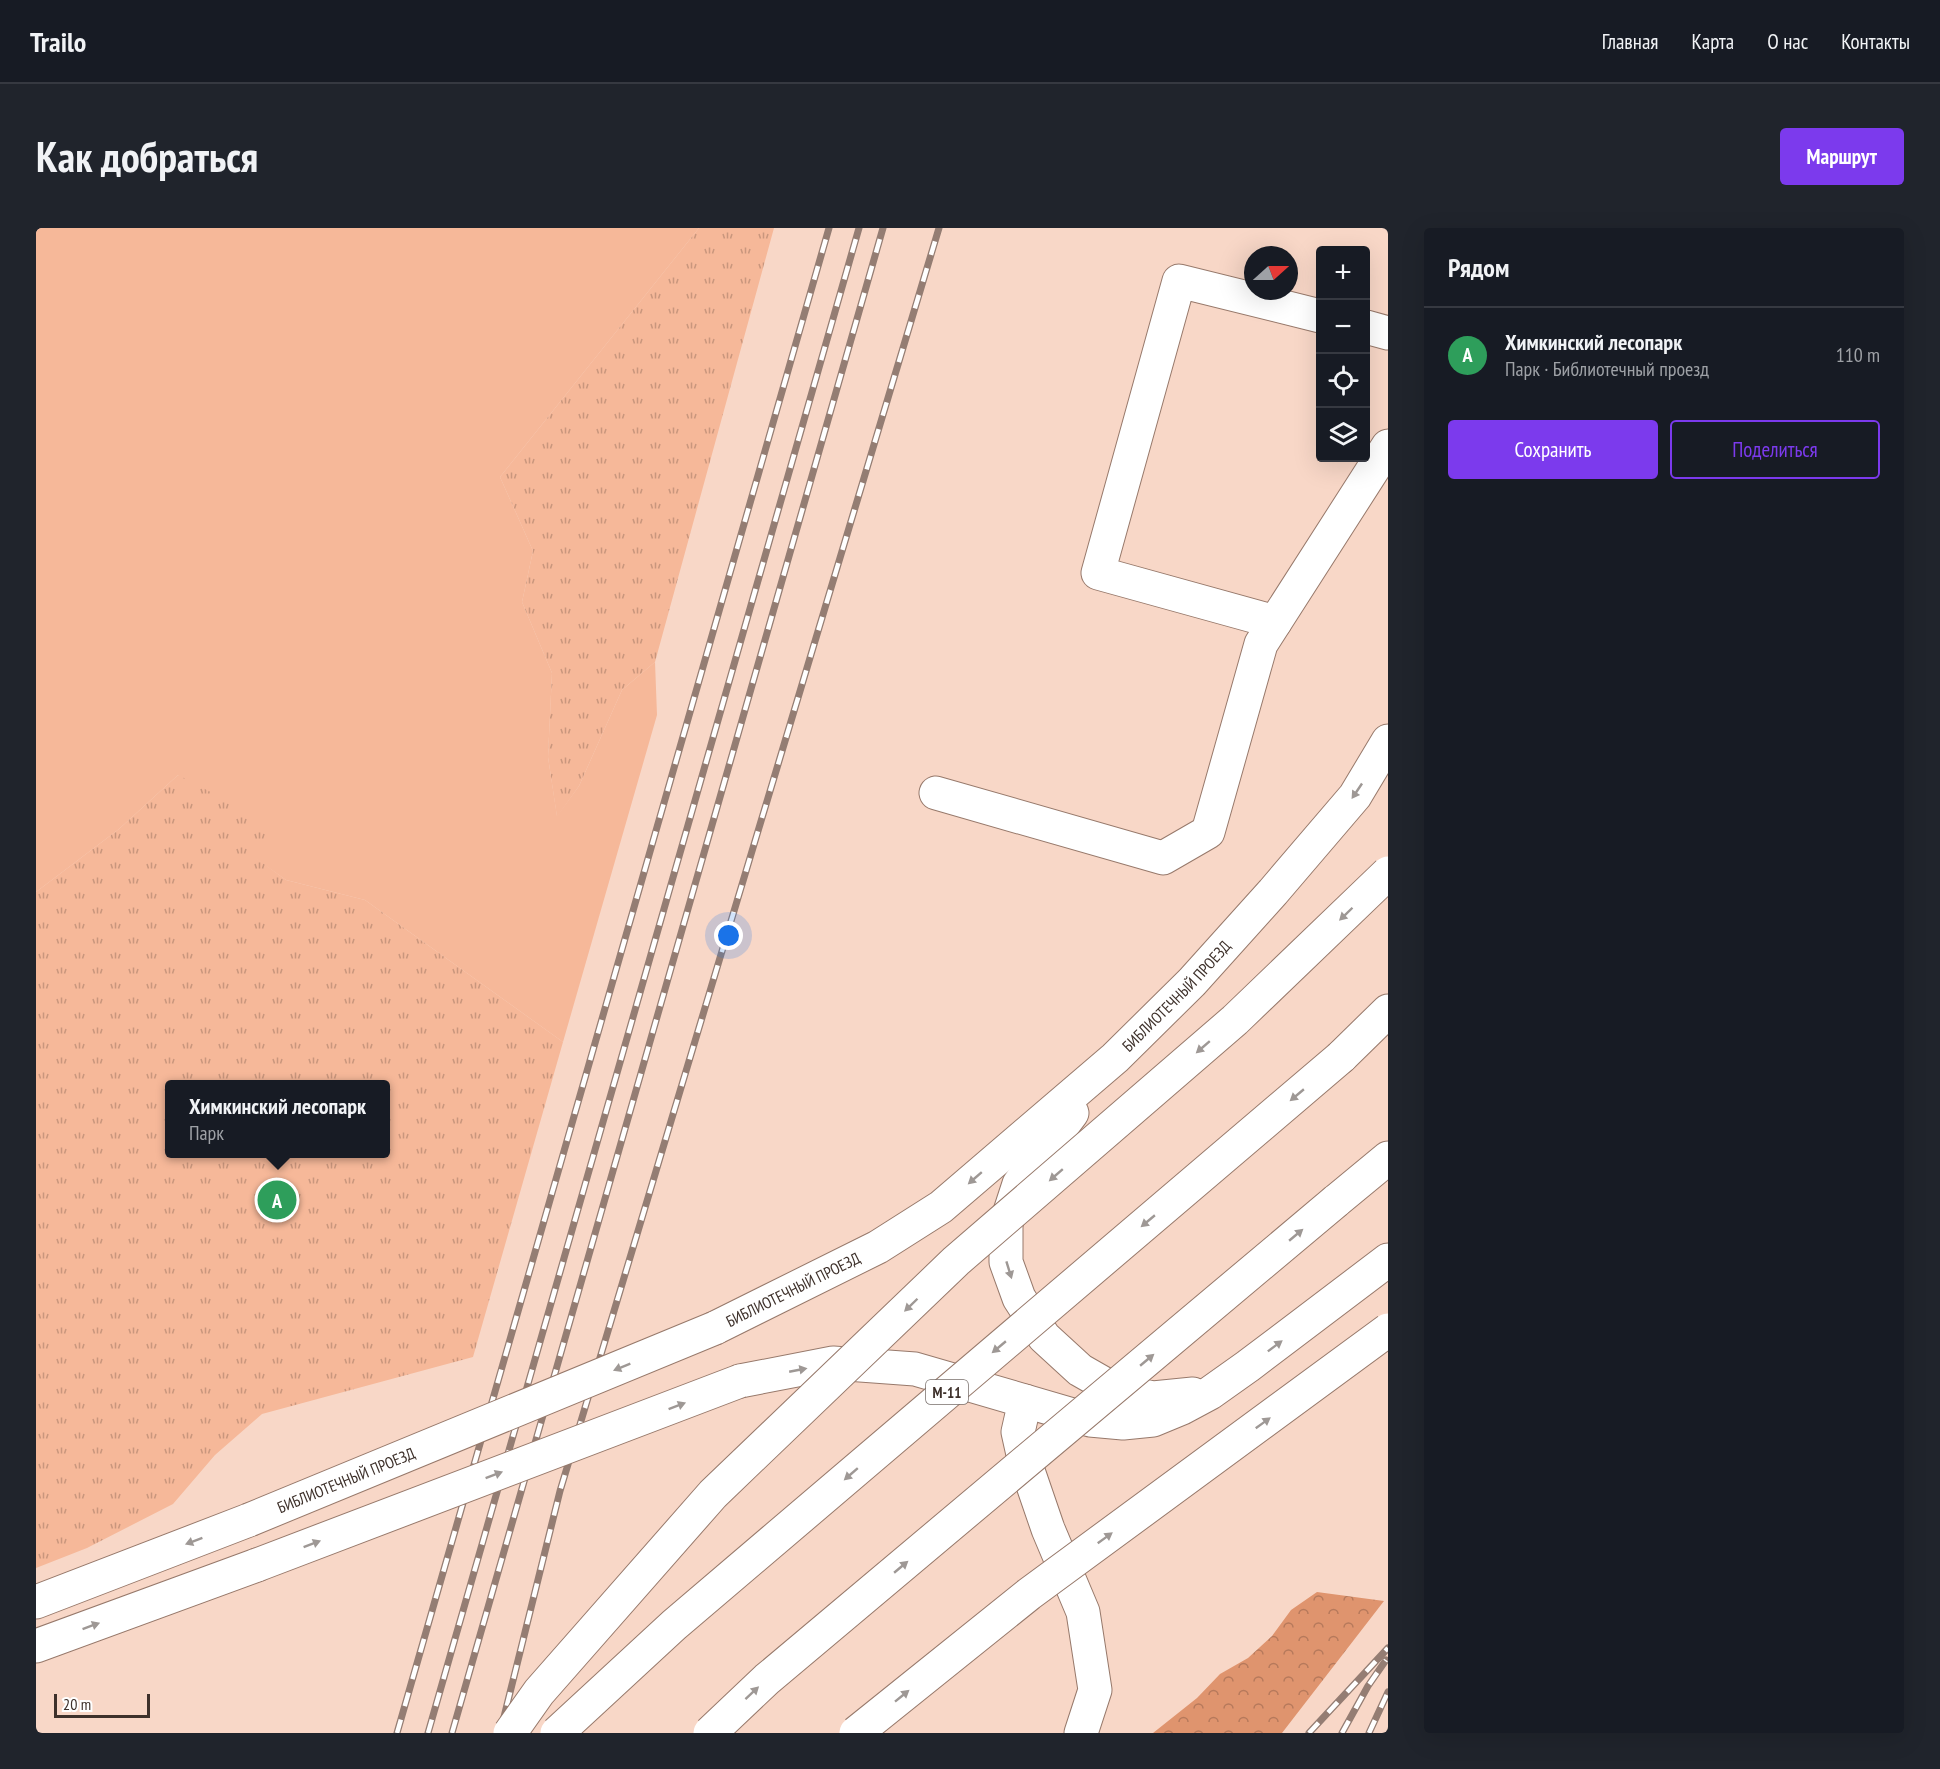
<!DOCTYPE html>
<html lang="ru">
<head>
<meta charset="utf-8">
<style>
  :root { --surface:#171b24; --page:#20242c; --text:#f1f3f6; --muted:#9ea1a6; --line:#363941; --accent:#7c3aed }
  body { margin:0; font-family:"PT Sans Narrow",sans-serif; background:var(--page); color:var(--text) }
  .controls { position:absolute; right:18px; top:18px; display:grid; overflow:hidden; border-radius:6px; box-shadow:0 6px 24px #0002 }
  .controls button { width:54px; height:54px; display:grid; place-items:center; padding:0; border:0; border-bottom:2px solid var(--line); background:var(--surface); color:var(--text); font:30px sans-serif }
  .compass { position:absolute; left:1208px; top:18px; width:54px; height:54px; border-radius:50%; background:var(--surface); box-shadow:0 6px 24px #0002; rotate:69deg }
  .scale { position:absolute; left:18px; bottom:15px; width:96px; box-sizing:border-box; padding-left:6px; border:3px solid #3e312b; border-top:0; font-size:16px; line-height:21px; white-space:nowrap; color:#3e312b; -webkit-text-stroke:4px #fff; paint-order:stroke }
  .you { position:absolute; left:693px; top:708px; width:21px; height:21px; margin:-15px; border:4px solid #fff; border-radius:50%; background:#1a73e8; box-shadow:0 0 0 9px #1a73e833 }
  .badge { display:grid; place-items:center; width:39px; height:39px; border-radius:50%; background:var(--accent); color:#fff; font-size:20px; font-weight:700 }
  .pin { position:absolute; translate:-50% -50%; border:3px solid #fff; box-shadow:0 2px 6px #0006 }
  .popup { position:absolute; left:129px; top:852px; width:225px; height:78px; box-sizing:border-box; display:grid; place-content:center; border-radius:6px; background:var(--surface); filter:drop-shadow(0 2px 4px #0005); font-size:20px; white-space:nowrap; color:var(--muted) }
  .popup b { font-size:22px; color:var(--text) }
  .popup::after { content:''; position:absolute; left:50%; top:100%; margin-left:-12px; border:12px solid transparent; border-top-color:var(--surface) }
  .list { margin:0; padding:0; list-style:none }
  h2 { display:flex; justify-content:space-between; align-items:center; height:78px; margin:0; padding:0 24px; font-size:26px }
  h2 small { font-size:20px; font-weight:400; color:var(--muted) }
  .list li { display:grid; grid-template-columns:39px 1fr auto; gap:18px; align-items:center; box-sizing:border-box; height:96px; padding:0 24px; border-top:2px solid var(--line) }
  .list b { display:block; font-size:22px; white-space:nowrap }
  .list p { margin:0; font-size:20px; white-space:nowrap; color:var(--muted) }
  .list em { font-size:20px; font-style:normal; color:var(--muted) }
  .actions { display:flex; gap:12px; padding:18px 24px }
  .actions a { flex:1; padding:14px 0; border:2px solid var(--accent); border-radius:6px; text-align:center; font-size:21px; color:var(--accent) }
  .actions .main { background:var(--accent); color:#fff }
  .icon { flex:none; width:33px; height:33px; fill:none; stroke:currentColor; stroke-width:2; stroke-linecap:round; stroke-linejoin:round }
  .map { position:relative; flex:none; width:1352px; height:1505px; overflow:hidden; border-radius:6px }
  header { display:flex; align-items:center; gap:36px; box-sizing:border-box; height:84px; padding:0 30px; background:var(--surface); border-bottom:2px solid var(--line) }
  header strong { font-size:28px }
  nav { display:flex; gap:33px; margin-inline-start:auto; font-size:21px }
  .intro { display:flex; align-items:center; justify-content:space-between; box-sizing:border-box; height:144px; padding:0 36px }
  h1 { margin:0; font-size:42px }
  .button { padding:15px 27px; border-radius:6px; background:var(--accent); color:#fff; font-size:21px; font-weight:700 }
  main { display:flex; gap:36px; padding:0 36px }
  aside { flex:1; background:var(--surface); border-radius:6px; box-shadow:0 6px 24px #0002 }
  .map>svg:first-child { display:block }
  .green { fill:#f6b899 }
  .forest { fill:url(#forest-crowns) }
  .park { fill:url(#park-tufts); fill-rule:evenodd }
  .lines { fill:none; stroke-linecap:round; stroke-linejoin:round }
  .minor-casing { stroke:#97796b; stroke-width:35 }
  .major-casing { stroke:#97796b; stroke-width:35 }
  .minor { stroke:#fff; stroke-width:33 }
  .major { stroke:#fff; stroke-width:33 }
  .rail-casing { stroke:#947d73; stroke-width:7 }
  .rail { stroke:#fff; stroke-width:4.5; stroke-dasharray:14; stroke-linecap:butt }
  .major-bridge-casing { stroke:#97796b; stroke-width:35; stroke-linecap:butt }
  .major-bridge { stroke:#fff; stroke-width:33 }
  .oneway { fill:#9e9895 }
  .labels { text-anchor:middle; dominant-baseline:central; stroke-width:4.5; stroke-linejoin:round; paint-order:stroke }
  .shield { fill:#fff; stroke:#786f6b; stroke-width:1.5 }
  .shield-label { font-size:15px; font-weight:bold; fill:#3e312b }
  .street-label { font-size:16px; fill:#3e312b; stroke:#fff }
</style>
</head>
<body>
<header>
<strong>Trailo</strong>
<nav><a>Главная</a><a>Карта</a><a>О нас</a><a>Контакты</a></nav>
</header>
<div class="intro"><h1>Как добраться</h1><a class="button">Маршрут</a></div>
<main>
<div class="map">
<svg width="1352" height="1505" viewBox="0 0 1352 1505">
  <defs>
    <pattern id="forest-crowns" width="20" height="18" patternUnits="userSpaceOnUse" patternTransform="scale(1.5)"><rect width="20" height="18" fill="#df946e"/><path d="M2 6a3 3 0 1 1 6 0M12 15a3 3 0 1 1 6 0" fill="none" stroke="#b6795b"/></pattern>
    <pattern id="park-tufts" width="24" height="20" patternUnits="userSpaceOnUse" patternTransform="scale(1.5)"><rect width="24" height="20" fill="#f6b899"/><path d="M3 7l-1-3M5 7V3M7 7l1-3M15 17l-1-3M17 17v-4M19 17l1-3" fill="none" stroke="#c9967d"/></pattern>
  </defs>
  <rect width="100%" height="100%" fill="#f8d7c7"/>
  <!-- green -->
  <path class="green" d="M0 0H663L464 249 497 323 486 374 516 445 512 529 521 588 543 558 586 462 619 434 621 487 527 814 329 672 250 652 219 630 142 547 83 601 0 664Z"/>
  <!-- forest -->
  <path class="forest" d="M1281 1364 1348 1373 1246 1505H1117L1161 1470 1184 1446 1212 1430 1236 1408 1255 1382Z"/>
  <!-- park -->
  <g class="park">
    <path d="M663 0H738L619 434 586 462 543 558 521 589 512 529 516 445 486 374 497 323 464 249Z"/>
    <path d="M142 547 234 595 220 630 250 652 329 672 527 814 437 1129 226 1186 179 1227 137 1276 51 1320 0 1340V664L83 601ZM133 856H349V926H133Z"/>
  </g>
  <g class="lines">
    <defs>
      <g id="minor">
        <path d="M1330 99 1352 105"/>
        <path d="M1239 394 1062 345 1143 53 1284 88"/>
        <path d="M900 565 1127 630 1172 604 1225 416 1352 218"/>
        <path d="M989 1173 982 1204 988 1231 1012 1301 1047 1384 1059 1462 1045 1505"/>
      </g>
      <g id="major">
        <path d="M1305 829 1352 783"/>
        <path d="M1036 885 983 956 970 996V1034L983 1070 1008 1109 1044 1142 1079 1162 1117 1170 1157 1166"/>
        <path d="M1300 973 1352 930"/>
        <path id="s1" d="M679 1100 842 1019 905 979 1079 830 1156 754 1237 664 1319 568 1352 513"/>
        <path d="M704 1153 797 1135 879 1141 1054 1192 1087 1195 1117 1192 1146 1180 1174 1165 1212 1138 1352 1032"/>
        <path d="M0 1374 213 1292"/>
        <path d="M0 1418 221 1337"/>
      </g>
    </defs>
    <!-- minor casing -->
    <use href="#minor" class="minor-casing"/>
    <!-- major casing -->
    <use href="#major" class="major-casing"/>
    <!-- minor -->
    <use href="#minor" class="minor"/>
    <!-- major -->
    <use href="#major" class="major"/>
    <defs>
      <g id="rail">
        <path d="M361 1505 793 0"/>
        <path d="M392 1505 823 0"/>
        <path d="M416 1505 847 0"/>
        <path d="M464 1505 524 1263 903 0"/>
        <path d="M1273 1505 1352 1420"/>
        <path d="M1306 1505 1332 1458 1350 1432"/>
        <path d="M1333 1505 1352 1464"/>
      </g>
    </defs>
    <!-- rail casing -->
    <use href="#rail" class="rail-casing"/>
    <!-- rail -->
    <use href="#rail" class="rail"/>
    <defs>
      <g id="major-bridge">
        <path id="s2" d="M213 1292 679 1100"/>
        <path d="M221 1337 704 1153"/>
        <path d="M474 1505 503 1464 677 1266 920 1033 1199 792 1352 645"/>
        <path d="M521 1505 638 1397 1305 829"/>
        <path d="M674 1505 731 1451 1300 973"/>
        <path d="M820 1505 993 1366 1352 1102"/>
      </g>
    </defs>
    <!-- major-bridge casing -->
    <use href="#major-bridge" class="major-bridge-casing"/>
    <!-- major-bridge -->
    <use href="#major-bridge" class="major-bridge"/>
  </g>
  <!-- one-way arrows -->
  <defs><path id="oneway-solid" d="M-6-.8H1V-3.2L6.5 0L1 3.2V.8H-6Z" transform="scale(1.5)"/></defs>
  <g class="oneway">
    <use href="#oneway-solid" transform="translate(1321 563) rotate(124)"/>
    <use href="#oneway-solid" transform="translate(1310 686) rotate(136)"/>
    <use href="#oneway-solid" transform="translate(1167 819) rotate(139)"/>
    <use href="#oneway-solid" transform="translate(1261 867) rotate(140)"/>
    <use href="#oneway-solid" transform="translate(1020 947) rotate(139)"/>
    <use href="#oneway-solid" transform="translate(939 950) rotate(139)"/>
    <use href="#oneway-solid" transform="translate(1112 993) rotate(140)"/>
    <use href="#oneway-solid" transform="translate(1260 1007) rotate(-40)"/>
    <use href="#oneway-solid" transform="translate(973 1042) rotate(73)"/>
    <use href="#oneway-solid" transform="translate(875 1077) rotate(136)"/>
    <use href="#oneway-solid" transform="translate(1239 1118) rotate(-37)"/>
    <use href="#oneway-solid" transform="translate(963 1119) rotate(140)"/>
    <use href="#oneway-solid" transform="translate(1111 1132) rotate(-40)"/>
    <use href="#oneway-solid" transform="translate(586 1139) rotate(158)"/>
    <use href="#oneway-solid" transform="translate(762 1142) rotate(-11)"/>
    <use href="#oneway-solid" transform="translate(641 1178) rotate(-21)"/>
    <use href="#oneway-solid" transform="translate(1227 1195) rotate(-36)"/>
    <use href="#oneway-solid" transform="translate(815 1246) rotate(139)"/>
    <use href="#oneway-solid" transform="translate(458 1247) rotate(-21)"/>
    <use href="#oneway-solid" transform="translate(1069 1310) rotate(-36)"/>
    <use href="#oneway-solid" transform="translate(158 1313) rotate(159)"/>
    <use href="#oneway-solid" transform="translate(276 1316) rotate(-21)"/>
    <use href="#oneway-solid" transform="translate(865 1339) rotate(-40)"/>
    <use href="#oneway-solid" transform="translate(55 1398) rotate(-20)"/>
    <use href="#oneway-solid" transform="translate(716 1465) rotate(-43)"/>
    <use href="#oneway-solid" transform="translate(866 1468) rotate(-39)"/>
  </g>
  <g class="labels">
    <!-- shield labels -->
    <rect class="shield" x="890" y="1152" width="42" height="24" rx="4.5"/>
    <g class="shield-label">
      <text x="911" y="1164">М-11</text>
    </g>
    <!-- street labels -->
    <g class="street-label">
      <text stroke="none"><textPath href="#s1" startOffset="573">БИБЛИОТЕЧНЫЙ ПРОЕЗД</textPath></text>
      <text stroke="none"><textPath href="#s1" startOffset="87">БИБЛИОТЕЧНЫЙ ПРОЕЗД</textPath></text>
      <text stroke="none"><textPath href="#s2" startOffset="105">БИБЛИОТЕЧНЫЙ ПРОЕЗД</textPath></text>
    </g>
  </g>
</svg>
<div class="controls">
<button>+</button>
<button>−</button>
<button><svg class="icon" aria-label="locate" viewBox="0 0 24 24"><circle cx="12" cy="12" r="6"/><path d="M12 2v4M12 18v4M2 12h4M18 12h4"/></svg></button>
<button><svg class="icon" aria-label="layers" viewBox="0 0 24 24"><path d="M12 4l9 5-9 5-9-5zM3 14l9 5 9-5"/></svg></button>
</div>
<svg class="compass" viewBox="-18 -18 36 36"><path d="M0-13l5 13h-10z" fill="#e53935"/><path d="M0 13l5-13h-10z" fill="#9ea1a6"/></svg>
<div class="scale">20 m</div>
<div class="you"></div>
<div class="pin badge" style="left:241px;top:972px;background:#2e9e5b">A</div>
<div class="popup"><b>Химкинский лесопарк</b>Парк</div>
</div>
<aside>
<h2>Рядом<small></small></h2>
<ul class="list">
<li><span class="badge" style="background:#2e9e5b">A</span><div><b>Химкинский лесопарк</b><p>Парк · Библиотечный проезд</p></div><em>110 m</em></li>
</ul>
<div class="actions"><a class="main">Сохранить</a><a>Поделиться</a></div>
</aside>
</main>
</body>
</html>
